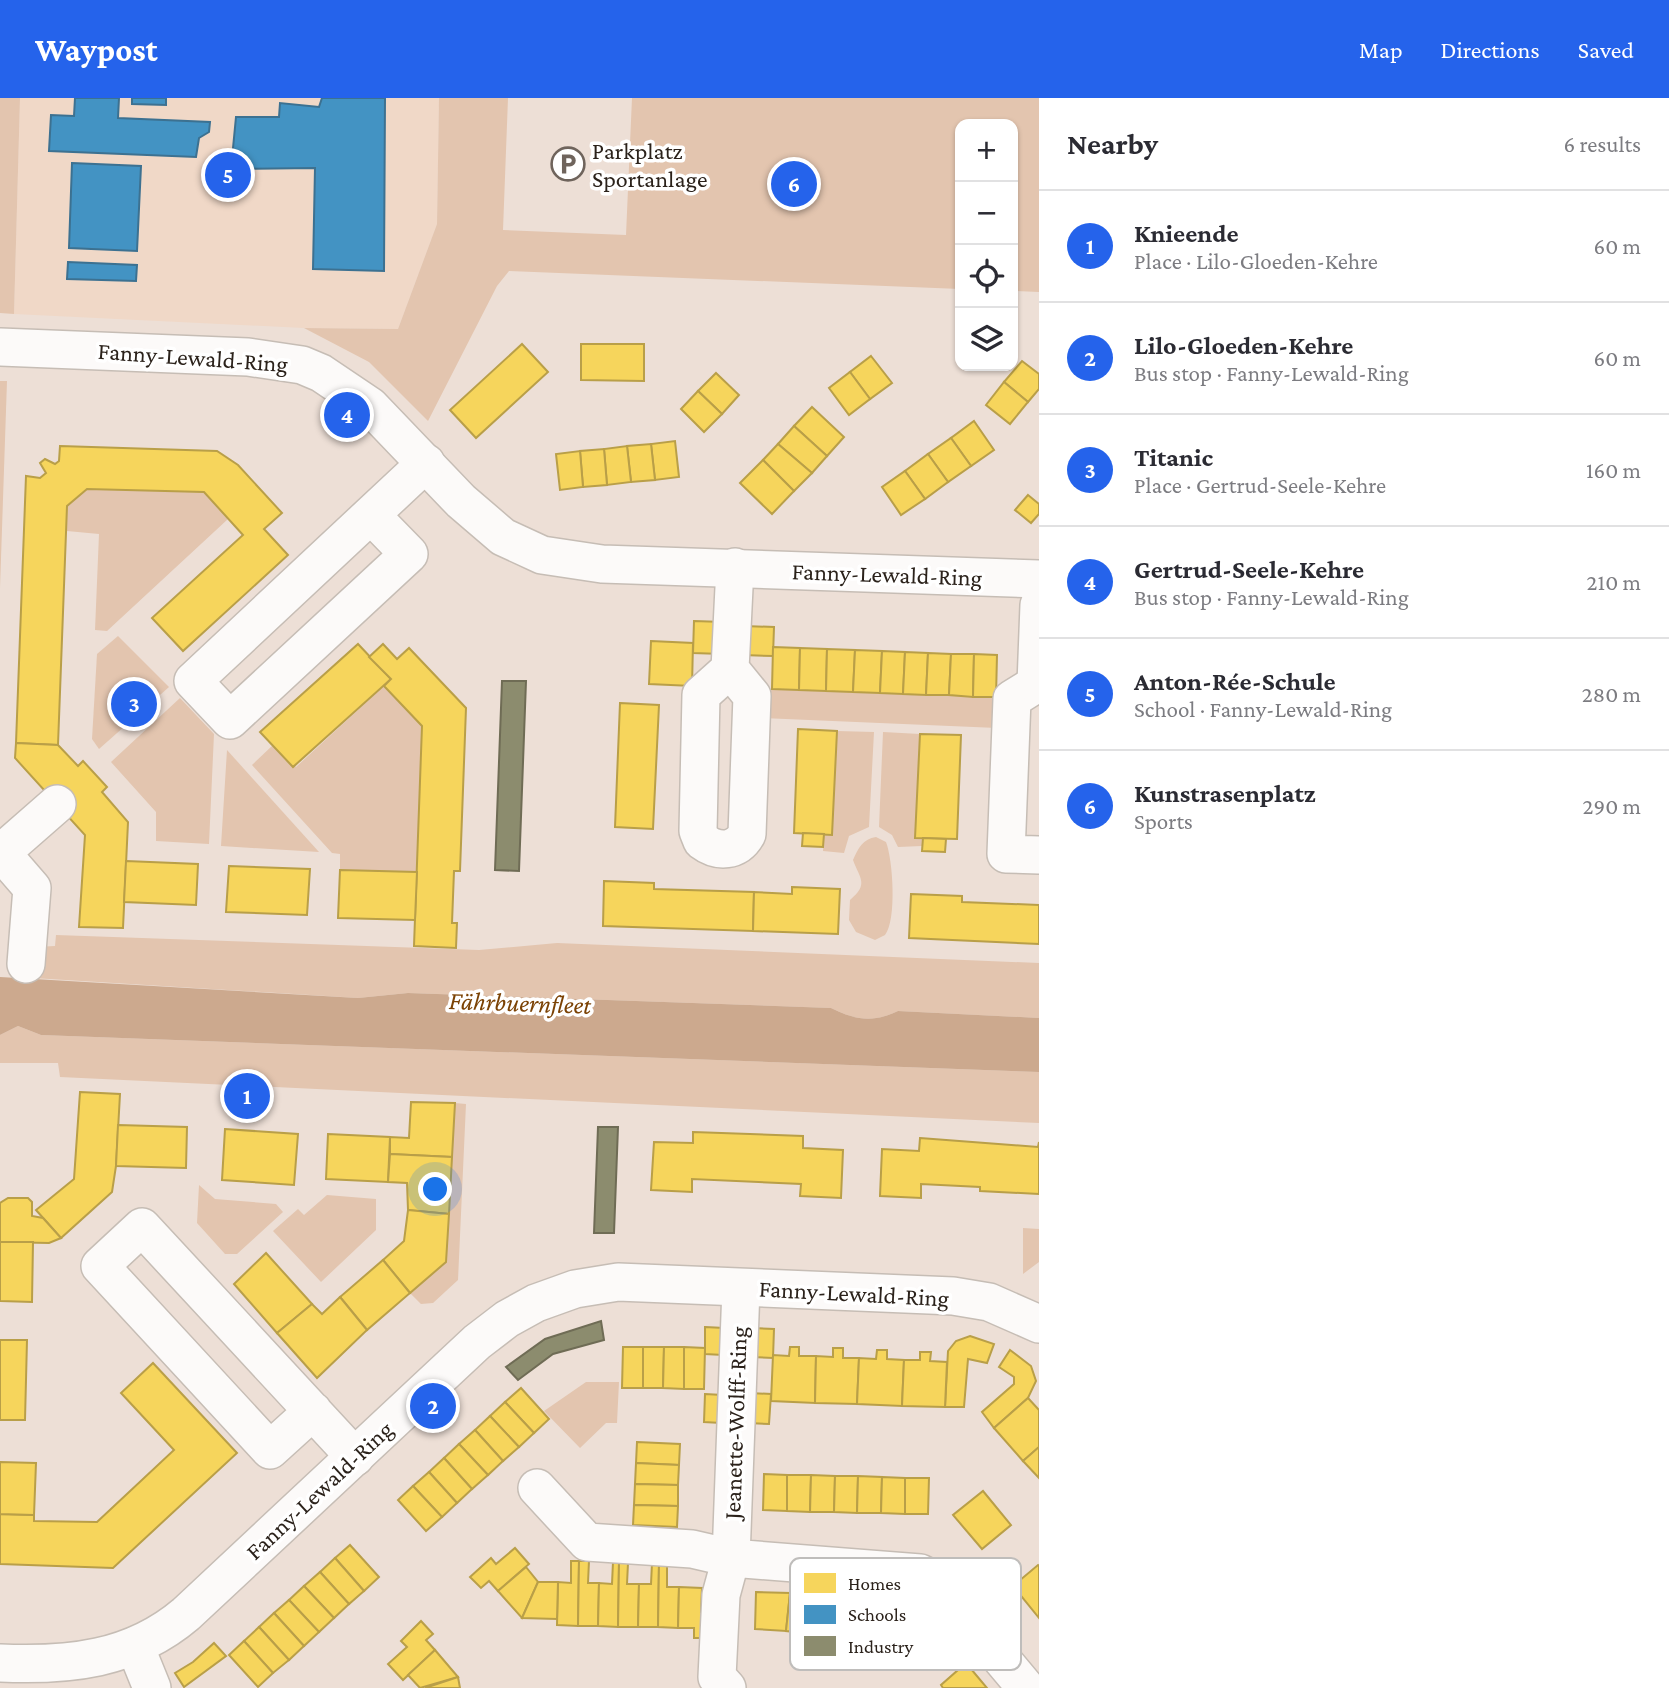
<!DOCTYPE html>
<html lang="en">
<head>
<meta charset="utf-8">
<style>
  :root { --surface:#fff; --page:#f2f2f3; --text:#2b2b33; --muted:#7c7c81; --line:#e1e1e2; --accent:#2563eb }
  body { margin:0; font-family:"Crimson Pro",serif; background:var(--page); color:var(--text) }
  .controls { position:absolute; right:21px; top:21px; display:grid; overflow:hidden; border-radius:14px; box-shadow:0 2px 5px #0004 }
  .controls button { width:63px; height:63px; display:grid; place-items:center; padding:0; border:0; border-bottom:2px solid var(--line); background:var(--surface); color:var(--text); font:35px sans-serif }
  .you { position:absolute; left:436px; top:1092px; width:24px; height:24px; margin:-18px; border:5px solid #fff; border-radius:50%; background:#1a73e8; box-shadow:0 0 0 10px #1a73e833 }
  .badge { display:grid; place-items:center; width:46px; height:46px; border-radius:50%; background:var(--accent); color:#fff; font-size:23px; font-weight:700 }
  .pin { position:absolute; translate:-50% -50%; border:4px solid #fff; box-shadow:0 2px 7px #0006 }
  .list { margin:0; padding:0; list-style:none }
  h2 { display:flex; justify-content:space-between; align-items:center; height:91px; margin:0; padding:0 28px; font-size:30px }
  h2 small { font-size:23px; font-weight:400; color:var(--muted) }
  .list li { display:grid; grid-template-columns:46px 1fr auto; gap:21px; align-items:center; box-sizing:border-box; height:112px; padding:0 28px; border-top:2px solid var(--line) }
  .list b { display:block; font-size:26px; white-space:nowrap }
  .list p { margin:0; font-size:23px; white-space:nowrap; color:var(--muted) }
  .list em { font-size:23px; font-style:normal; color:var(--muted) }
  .icon { flex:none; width:38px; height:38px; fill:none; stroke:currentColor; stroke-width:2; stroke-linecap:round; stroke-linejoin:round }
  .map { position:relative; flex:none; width:1039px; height:1590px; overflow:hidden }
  header { display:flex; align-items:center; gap:42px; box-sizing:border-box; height:98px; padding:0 35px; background:var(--accent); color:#fff }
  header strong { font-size:33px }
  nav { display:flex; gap:38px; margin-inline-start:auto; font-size:24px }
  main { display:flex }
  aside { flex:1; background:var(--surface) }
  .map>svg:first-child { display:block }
  .built { fill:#f0d8c7 }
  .green { fill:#e3c5af }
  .water { fill:#cca98e }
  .homes { fill:#f6d55c; stroke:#b99f48; stroke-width:2 }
  .schools { fill:#4393c3; stroke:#3c7191; stroke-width:2 }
  .industry { fill:#8c8c6e; stroke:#6f6c55; stroke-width:2 }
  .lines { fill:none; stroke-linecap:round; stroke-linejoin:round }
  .minor-casing { stroke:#c6bdb5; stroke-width:40 }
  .minor { stroke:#fcfaf9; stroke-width:37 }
  .labels { text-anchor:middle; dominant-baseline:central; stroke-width:7; stroke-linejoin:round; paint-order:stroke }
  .poi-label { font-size:24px; fill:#2b221b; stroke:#fff; text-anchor:start }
  .street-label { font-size:24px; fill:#2b221b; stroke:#fff }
  .water-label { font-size:26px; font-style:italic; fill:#7b4204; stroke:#fff }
  .key { fill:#fff; stroke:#bfbdbb; stroke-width:2 }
  .key-label { font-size:19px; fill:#2b221b }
</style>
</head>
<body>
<header>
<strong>Waypost</strong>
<nav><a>Map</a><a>Directions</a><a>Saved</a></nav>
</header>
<main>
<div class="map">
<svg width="1039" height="1590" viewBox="0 0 1039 1590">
  <rect width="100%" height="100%" fill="#eddfd6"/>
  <!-- built -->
  <path class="built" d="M20 0H439L437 126 398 231 304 230 14 216Z"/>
  <!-- green -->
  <g class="green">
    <path d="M0 0H20L14 216 0 215Z"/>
    <path d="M439 0H508L503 132 626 137 632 0H1039V194L1013 193V26H960V191L509 173 497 188 428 323 369 264 304 230 398 231 437 126Z"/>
    <path d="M0 283H7L0 490Z"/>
    <path d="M87 391 204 394 228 421 107 533 95 532 99 436 67 433V408Z"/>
    <path d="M118 538 169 589 99 651 92 641 97 556Z"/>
    <path d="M384 588 422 628 417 774 340 772V756L332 755 252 667 273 647 296 669Z"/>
    <path d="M772 591 998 599 997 630 760 620V596Z"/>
    <path d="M180 600 214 636 209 746 156 743V714L111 664Z"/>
    <path d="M837 633 874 634 869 729 849 738 844 755 823 753 824 736H832Z"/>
    <path d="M883 634 920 636 915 739 923 740 922 748 898 749 892 737 879 729Z"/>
    <path d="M227 652 319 754 221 748Z"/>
    <path d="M876 739 886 744C893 762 897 822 885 837L875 842 856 834 849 822 850 802C869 786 860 781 853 762 858 750 863 741 876 739Z"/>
    <path d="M56 837 479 852 557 845 1039 865V920L898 913C873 925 855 922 831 910L408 895 358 900 33 880 35 849 55 848Z"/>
    <path d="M18 928 41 937 1039 974V1025L60 979 58 965H0V937Z"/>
    <path d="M455 1005 466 1006 458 1182 433 1205 421 1206 410 1195 446 1164Z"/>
    <path d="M199 1087 215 1101 276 1106 283 1114 237 1156H225L197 1125Z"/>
    <path d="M327 1097 376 1101V1132L321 1184 273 1133 298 1111 304 1117Z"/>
    <path d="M1023 1130 1039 1131V1164L1023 1176Z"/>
    <path d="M586 1284H619L617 1325H606L580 1350 544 1313Z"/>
  </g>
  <!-- water -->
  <path class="water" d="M0 879 358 900 408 895 831 910C855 922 873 925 898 913L1039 920V974L41 937 18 928 0 937Z"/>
  <!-- homes -->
  <g class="homes">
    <path d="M522 246 548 274 476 340 450 312Z"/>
    <path d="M581 246H644V283L581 282Z"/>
    <path d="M871 258 892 285 870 301 850 274Z"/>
    <path d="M1022 263 1039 276V291L1028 304 1004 284Z"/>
    <path d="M850 274 870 301 849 317 829 290Z"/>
    <path d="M716 275 739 297 722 316 698 293Z"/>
    <path d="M1004 284 1028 304 1010 326 986 307Z"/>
    <path d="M698 293 722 316 704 334 681 311Z"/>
    <path d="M812 309 844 339 827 358 794 328Z"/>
    <path d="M974 323 994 352 971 368 951 340Z"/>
    <path d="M794 328 827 358 812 375 778 346Z"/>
    <path d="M951 340 971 368 948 384 928 356Z"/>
    <path d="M675 343 679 379 655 382 651 346Z"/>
    <path d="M651 346 655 382 631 384 627 348Z"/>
    <path d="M778 346 812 375 794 393 763 362Z"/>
    <path d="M60 348 217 353 238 367 282 415 264 431 288 457 183 553 152 520 243 437 204 394 87 391 67 408 58 647 16 645 26 378 40 380 46 375 40 365 45 361 55 366 59 363Z"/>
    <path d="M627 348 631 384 607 387 604 351Z"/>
    <path d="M604 351 607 387 583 389 580 353Z"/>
    <path d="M580 353 583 389 560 392 556 356Z"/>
    <path d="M928 356 948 384 925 401 905 373Z"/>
    <path d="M763 362 794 393 772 416 740 385Z"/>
    <path d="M905 373 925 401 901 417 882 389Z"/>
    <path d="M1028 397 1039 406V416L1031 425 1015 412Z"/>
    <path d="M694 523 723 524 722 556 693 555Z"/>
    <path d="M744 528 774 529 773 558 743 557Z"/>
    <path d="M651 543 693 545 692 588 649 586Z"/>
    <path d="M358 546 391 581 293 669 260 634Z"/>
    <path d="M383 546 397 561 409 550 466 610 460 773H454L452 825H457L456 850 414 848 422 628 384 588 391 581 369 559Z"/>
    <path d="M773 549 800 550 799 592 772 591Z"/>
    <path d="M800 550 827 551 826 593 799 592Z"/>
    <path d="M827 551 855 552 853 594 826 593Z"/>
    <path d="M855 552 882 553 880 595 853 594Z"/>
    <path d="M882 553 905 554 903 596 880 595Z"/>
    <path d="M905 554 928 555 926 597 903 596Z"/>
    <path d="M928 555 951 556 949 597H926Z"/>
    <path d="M951 556H974L973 599 949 597Z"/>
    <path d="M974 556 997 557 996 599H973Z"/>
    <path d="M620 605 659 607 653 731 615 729Z"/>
    <path d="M798 631 837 633 832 737 794 735Z"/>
    <path d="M920 636 961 637 957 741 915 740Z"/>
    <path d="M16 645 58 647 78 668 83 663 107 689 102 694 128 724 123 830 79 829 85 737 15 660Z"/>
    <path d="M803 735 824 736 823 749 802 748Z"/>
    <path d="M923 740 946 741 945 754 922 753Z"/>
    <path d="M126 763 198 766 196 807 124 804Z"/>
    <path d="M229 768 310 771 307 817 226 814Z"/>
    <path d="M340 772 417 774 415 822 338 820Z"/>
    <path d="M604 783 654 785V791L754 794 753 833 603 828Z"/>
    <path d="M792 789 840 791 838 836 753 833 754 794 792 796Z"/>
    <path d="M911 796 962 798V804L1039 807V846L909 840Z"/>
    <path d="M80 994 120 996 116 1068 112 1094 61 1140 36 1112 74 1081Z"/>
    <path d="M411 1004 455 1005 452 1059 390 1056V1039L409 1040Z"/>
    <path d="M118 1027 187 1029 186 1070 116 1068Z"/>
    <path d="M225 1031 298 1036 294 1087 222 1082Z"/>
    <path d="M693 1034 803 1038V1050L843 1052 841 1100 800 1098 801 1086 692 1081V1094L651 1092 654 1044 693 1045Z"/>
    <path d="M328 1036 390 1039 388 1084 326 1081Z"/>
    <path d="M920 1040 1038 1049 1039 1044V1096L980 1093V1089L921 1086V1100L880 1098 882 1051 919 1053Z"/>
    <path d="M390 1056 452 1059 449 1116 408 1112 407 1085 388 1084Z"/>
    <path d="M8 1100H28L32 1104V1118L43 1120 61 1140 49 1145 0 1144V1105Z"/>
    <path d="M408 1112 449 1116 446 1164 410 1195 383 1162 404 1143Z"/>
    <path d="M0 1144H33L32 1204 0 1203Z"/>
    <path d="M266 1155 312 1206 277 1235 234 1186Z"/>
    <path d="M383 1162 410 1195 367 1232 340 1199Z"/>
    <path d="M340 1199 367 1232 317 1280 277 1235 312 1206 322 1216Z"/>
    <path d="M705 1229 724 1230 723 1257 705 1256Z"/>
    <path d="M753 1230 774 1231 773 1260 752 1259Z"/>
    <path d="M970 1238 994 1246 987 1265 968 1261 964 1309H945L948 1253 956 1243Z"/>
    <path d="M0 1242H27L25 1322H0Z"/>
    <path d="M623 1249H643V1290H622Z"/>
    <path d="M643 1249H664L663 1290H643Z"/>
    <path d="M664 1249H684V1291L663 1290Z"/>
    <path d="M684 1249 705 1250 704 1291H684Z"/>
    <path d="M790 1249H799V1258H816L815 1305 771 1303 773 1257 789 1258Z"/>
    <path d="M833 1250H843V1260H859L857 1306 815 1305 816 1258 833 1259Z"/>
    <path d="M877 1252H887V1261L904 1262 902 1308 857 1306 859 1260 876 1261Z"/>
    <path d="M1010 1252 1031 1268 1036 1283 1028 1300 994 1330 982 1314 1014 1286V1279L999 1269Z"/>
    <path d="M920 1254H931L930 1263 947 1264 945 1309 902 1308 904 1262H920Z"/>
    <path d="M153 1265 237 1355 113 1470 0 1466V1416L34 1417V1423L97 1424 174 1352 121 1295Z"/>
    <path d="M521 1290 549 1321 534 1335 505 1304Z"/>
    <path d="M749 1295 771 1296 769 1326 748 1325Z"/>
    <path d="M705 1296 722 1297 721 1325 704 1324Z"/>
    <path d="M1028 1300 1039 1312V1349L1023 1363 994 1330Z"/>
    <path d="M505 1304 534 1335 519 1349 490 1318Z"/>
    <path d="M490 1318 519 1349 503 1363 475 1332Z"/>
    <path d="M475 1332 503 1363 488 1377 459 1346Z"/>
    <path d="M637 1344 680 1346 679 1367 636 1365Z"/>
    <path d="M459 1346 488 1377 472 1391 444 1360Z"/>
    <path d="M1039 1349V1380L1023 1363Z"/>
    <path d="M444 1360 472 1391 457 1405 429 1374Z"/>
    <path d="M0 1364 36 1365 34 1417 0 1416Z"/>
    <path d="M636 1365 679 1367 678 1387 635 1386Z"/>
    <path d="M429 1374 457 1405 442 1419 413 1388Z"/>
    <path d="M764 1376 787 1377V1413L763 1412Z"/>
    <path d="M787 1377H811L810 1414 787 1413Z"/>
    <path d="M811 1377 835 1378 834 1414H810Z"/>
    <path d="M835 1378H858L857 1415 834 1414Z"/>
    <path d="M858 1378 882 1379 881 1415H857Z"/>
    <path d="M882 1379 905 1380V1416L881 1415Z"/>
    <path d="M905 1380H929L928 1416H905Z"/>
    <path d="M635 1386 678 1387V1408L634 1407Z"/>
    <path d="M413 1388 442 1419 426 1433 398 1402Z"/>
    <path d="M983 1393 1011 1427 982 1451 953 1417Z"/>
    <path d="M634 1407 678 1408 677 1429 633 1427Z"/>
    <path d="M350 1447 379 1479 364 1493 335 1460Z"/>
    <path d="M515 1450 529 1466 498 1493 489 1483 481 1490 470 1479 491 1460 496 1466Z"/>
    <path d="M335 1460 364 1493 349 1506 320 1474Z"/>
    <path d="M571 1463H579L578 1528 557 1527 558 1484 571 1485Z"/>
    <path d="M579 1463H589L588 1485H599L598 1528H578Z"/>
    <path d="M613 1464 619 1465 618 1529 598 1528 599 1485 612 1486Z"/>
    <path d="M619 1465H628L627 1486H639L638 1529H618Z"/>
    <path d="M652 1465H659L658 1529H638L639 1486H651Z"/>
    <path d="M659 1465 667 1466V1489H679L678 1530 658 1529Z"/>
    <path d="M1038 1467 1039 1468V1520L1013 1488Z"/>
    <path d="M526 1469 538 1484 522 1520 498 1493Z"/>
    <path d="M320 1474 349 1506 334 1520 304 1488Z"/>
    <path d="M538 1484H558L557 1521 522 1520Z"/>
    <path d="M304 1488 334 1520 319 1534 289 1502Z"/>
    <path d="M679 1489 702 1490 701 1514H708V1540H694V1530H678Z"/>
    <path d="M756 1494 790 1495 786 1533 755 1531Z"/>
    <path d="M790 1495 818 1498 814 1536 786 1533Z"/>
    <path d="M289 1502 319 1534 304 1548 274 1515Z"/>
    <path d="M274 1515 304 1548 289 1562 259 1529Z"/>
    <path d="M421 1523 433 1536 426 1542 435 1552 403 1582 388 1566 407 1549 401 1543Z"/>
    <path d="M259 1529 289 1562 273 1575 244 1543Z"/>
    <path d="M244 1543 273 1575 258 1589 229 1557Z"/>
    <path d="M214 1545 226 1558 184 1589 175 1575 193 1564Z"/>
    <path d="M435 1552 458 1579 420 1590 408 1577Z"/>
    <path d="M966 1565 987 1590H943L941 1587Z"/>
    <path d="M458 1579 460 1590H425Z"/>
  </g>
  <!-- schools -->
  <g class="schools">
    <path d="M75 0H119L118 20 210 24 209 34 199 40 196 59 49 53 51 17 74 18Z"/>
    <path d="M132 0H166V7L132 6Z"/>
    <path d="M322 0H385L384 173 313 171 315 70 231 71 236 19H279L280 5 319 9Z"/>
    <path d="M72 65 141 68 137 153 69 150Z"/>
    <path d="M68 164 137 167 136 183 67 181Z"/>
  </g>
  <!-- industry -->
  <g class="industry">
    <path d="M502 583H526L519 773 495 772Z"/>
    <path d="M598 1029H618L614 1135H594Z"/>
    <path d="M601 1223 604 1242 553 1256 518 1282 506 1269 545 1241Z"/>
  </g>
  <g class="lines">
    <defs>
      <g id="minor">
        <path d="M0 249 248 259 302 267 321 275 370 308 461 403 503 439 542 457 602 466 1039 481"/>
        <path d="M372 418 409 456 230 622 193 583 426 365"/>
        <path d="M730 571 701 597 698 733 702 743C718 755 737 754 747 736L752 598 730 571 735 469"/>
        <path d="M1036 586 1012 601 1006 756 1039 757"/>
        <path d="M1036 586 1039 507"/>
        <path d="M0 753 32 790 26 866"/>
        <path d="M1 755 57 706"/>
        <path d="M741 1190 731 1460 920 1475 936 1483 1026 1590"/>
        <path d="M313 1313 270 1352 100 1168 142 1129C213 1206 284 1282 355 1359"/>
        <path d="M537 1390 587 1444 692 1451 731 1460 721 1497 717 1579 727 1590"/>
        <path d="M135 1548 152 1590"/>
        <path d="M0 1565C68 1568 132 1562 186 1516L477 1244 507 1221 536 1205 575 1191 618 1184 953 1198 989 1204 1039 1226"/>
      </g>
    </defs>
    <!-- minor casing -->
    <use href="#minor" class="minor-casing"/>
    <!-- minor -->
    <use href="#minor" class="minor"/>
  </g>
  <!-- icons -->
  <defs>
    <symbol id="parking-ring" viewBox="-11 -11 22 22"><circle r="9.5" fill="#fff" stroke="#6f645c" stroke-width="1.5"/><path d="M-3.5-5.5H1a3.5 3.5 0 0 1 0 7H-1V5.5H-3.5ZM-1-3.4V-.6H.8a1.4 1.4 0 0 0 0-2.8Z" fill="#6f645c"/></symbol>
  </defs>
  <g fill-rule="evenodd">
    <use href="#parking-ring" x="549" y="47" width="38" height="38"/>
  </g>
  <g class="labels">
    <!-- poi labels -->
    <g class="poi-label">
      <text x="592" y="52">Parkplatz<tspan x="592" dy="28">Sportanlage</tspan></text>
    </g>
    <!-- street labels -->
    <g class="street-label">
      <text transform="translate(193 259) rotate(4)">Fanny-Lewald-Ring</text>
      <text transform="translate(887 476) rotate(2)">Fanny-Lewald-Ring</text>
      <text transform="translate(854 1195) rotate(3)">Fanny-Lewald-Ring</text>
      <text transform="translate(735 1325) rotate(-88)">Jeanette-Wolff-Ring</text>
      <text transform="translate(319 1392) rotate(-43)">Fanny-Lewald-Ring</text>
    </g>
    <!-- water labels -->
    <g class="water-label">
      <text transform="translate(520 905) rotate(2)">Fährbuernfleet</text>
    </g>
  </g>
  <!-- legend -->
  <rect x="790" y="1460" width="231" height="112" rx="10" class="key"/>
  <rect x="804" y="1475" width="32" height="20" fill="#f6d55c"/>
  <rect x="804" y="1507" width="32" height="19" fill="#4393c3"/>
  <rect x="804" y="1538" width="32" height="20" fill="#8c8c6e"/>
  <g class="key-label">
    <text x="848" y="1492">Homes</text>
    <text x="848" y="1523">Schools</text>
    <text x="848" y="1555">Industry</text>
  </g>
</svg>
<div class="controls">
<button>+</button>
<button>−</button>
<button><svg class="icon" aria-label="locate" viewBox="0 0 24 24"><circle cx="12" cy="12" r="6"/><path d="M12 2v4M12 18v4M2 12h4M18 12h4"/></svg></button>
<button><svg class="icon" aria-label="layers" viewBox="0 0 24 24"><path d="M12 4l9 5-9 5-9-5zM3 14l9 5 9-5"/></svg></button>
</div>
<div class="you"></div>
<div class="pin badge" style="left:247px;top:998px">1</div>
<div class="pin badge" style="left:433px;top:1308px">2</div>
<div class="pin badge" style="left:134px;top:606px">3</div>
<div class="pin badge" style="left:347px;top:317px">4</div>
<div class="pin badge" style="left:228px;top:77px">5</div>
<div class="pin badge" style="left:794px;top:86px">6</div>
</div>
<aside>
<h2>Nearby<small>6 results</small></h2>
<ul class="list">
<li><span class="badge">1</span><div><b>Knieende</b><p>Place · Lilo-Gloeden-Kehre</p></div><em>60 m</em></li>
<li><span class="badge">2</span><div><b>Lilo-Gloeden-Kehre</b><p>Bus stop · Fanny-Lewald-Ring</p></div><em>60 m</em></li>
<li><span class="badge">3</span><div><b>Titanic</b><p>Place · Gertrud-Seele-Kehre</p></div><em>160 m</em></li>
<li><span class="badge">4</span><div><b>Gertrud-Seele-Kehre</b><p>Bus stop · Fanny-Lewald-Ring</p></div><em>210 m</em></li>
<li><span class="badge">5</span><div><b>Anton-Rée-Schule</b><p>School · Fanny-Lewald-Ring</p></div><em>280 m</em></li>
<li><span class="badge">6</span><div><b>Kunstrasenplatz</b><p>Sports</p></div><em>290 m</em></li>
</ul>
</aside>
</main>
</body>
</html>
